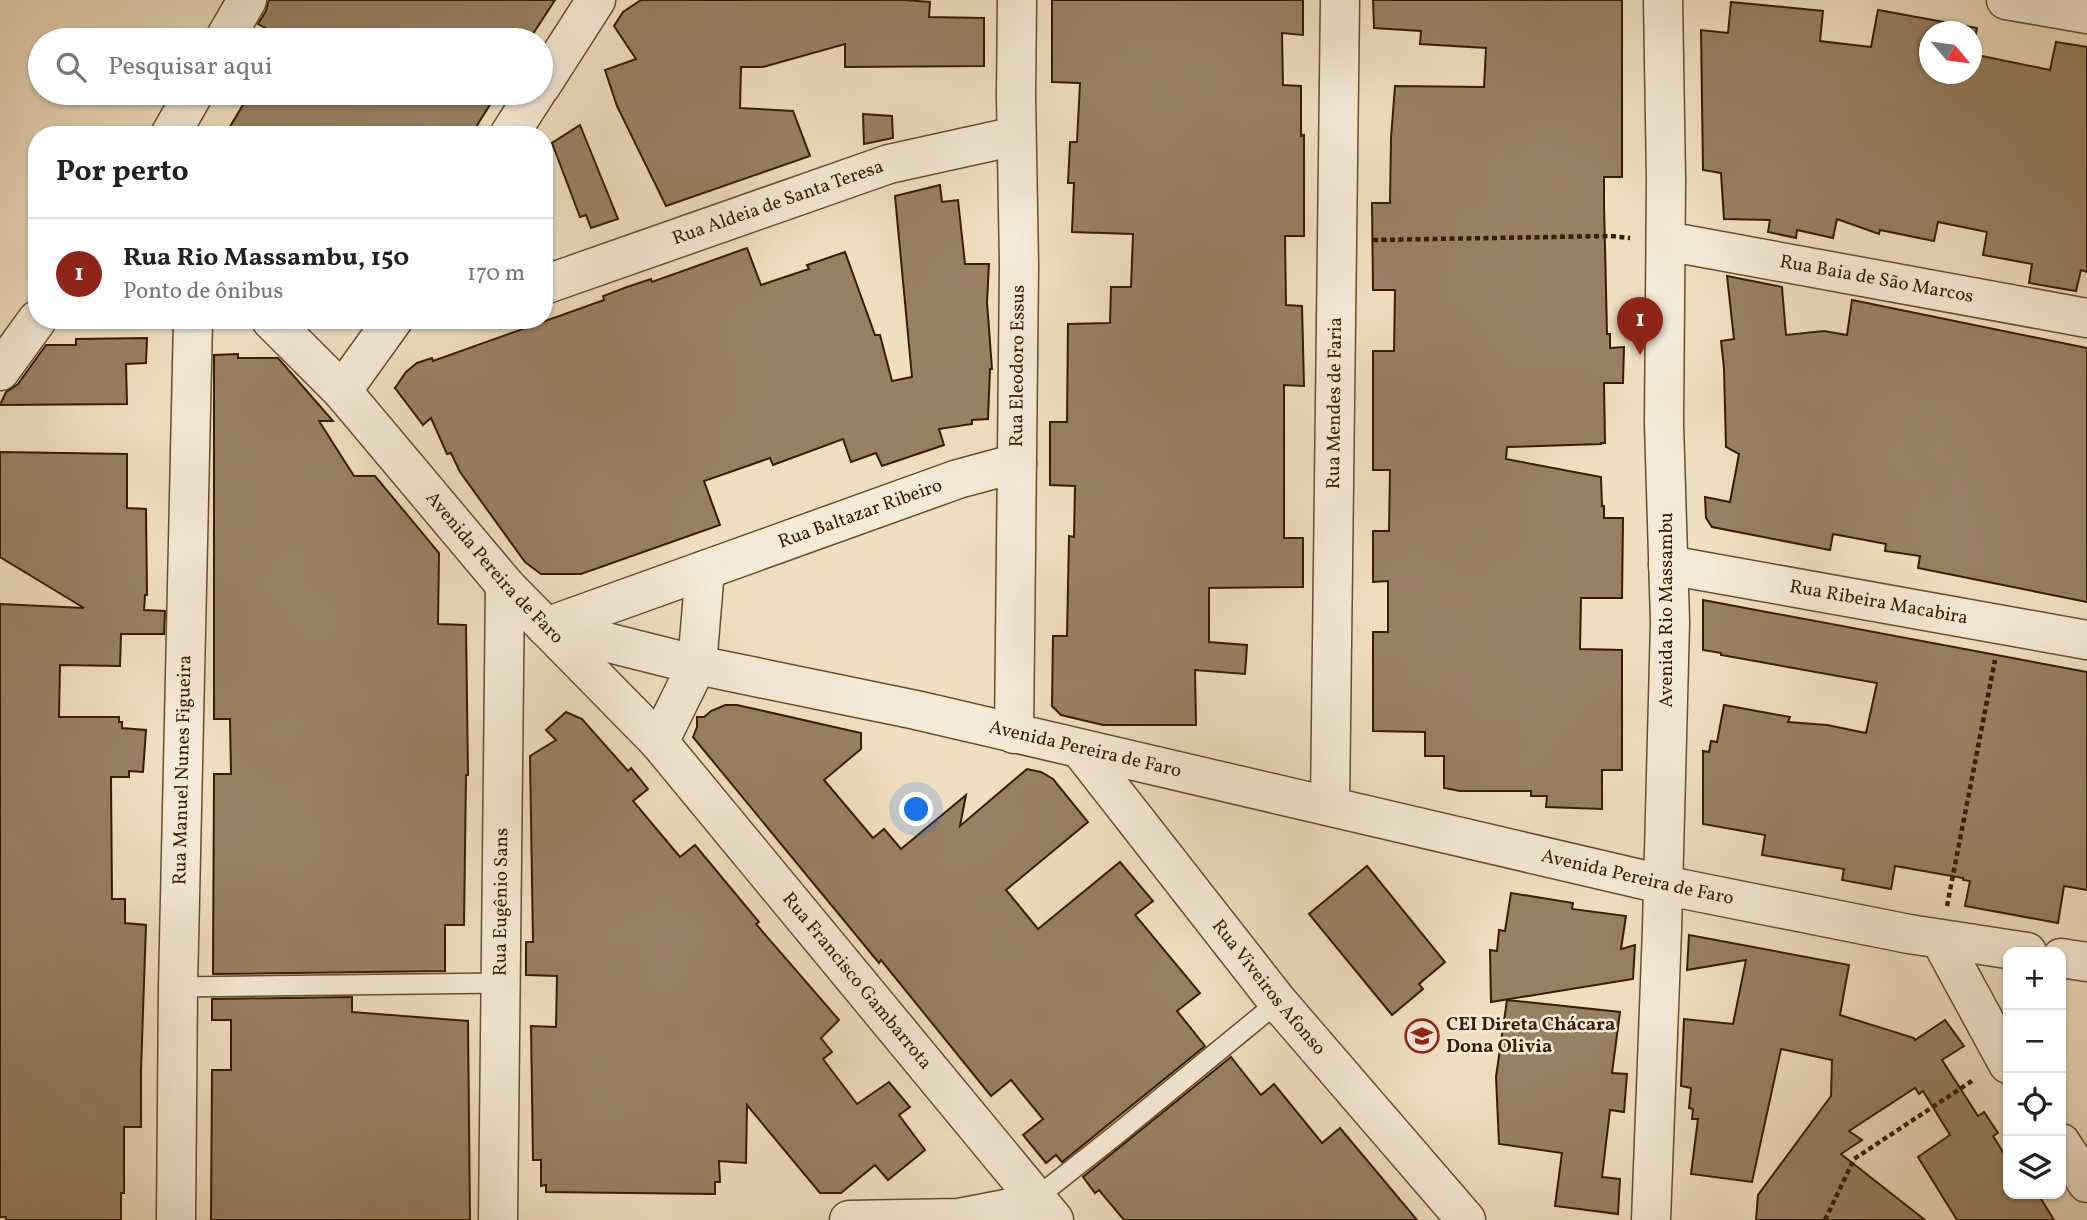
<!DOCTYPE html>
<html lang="pt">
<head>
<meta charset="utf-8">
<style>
  :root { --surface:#fff; --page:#f2f2f2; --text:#222; --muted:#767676; --line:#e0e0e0; --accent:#8f2418 }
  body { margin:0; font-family:Vollkorn,serif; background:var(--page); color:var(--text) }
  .controls { position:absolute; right:21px; bottom:21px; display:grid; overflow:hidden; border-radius:14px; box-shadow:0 2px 5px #0004 }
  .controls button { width:63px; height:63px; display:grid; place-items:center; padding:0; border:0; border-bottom:2px solid var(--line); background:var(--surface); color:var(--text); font:35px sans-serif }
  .compass { position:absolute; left:1919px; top:21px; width:63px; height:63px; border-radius:50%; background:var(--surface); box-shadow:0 2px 5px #0004; rotate:119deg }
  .you { position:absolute; left:917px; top:810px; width:24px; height:24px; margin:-18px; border:5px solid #fff; border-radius:50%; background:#1a73e8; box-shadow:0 0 0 10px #1a73e833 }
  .badge { display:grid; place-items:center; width:46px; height:46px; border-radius:50%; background:var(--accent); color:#fff; font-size:23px; font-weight:700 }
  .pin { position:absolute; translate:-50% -58px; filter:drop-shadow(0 2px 4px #0008) }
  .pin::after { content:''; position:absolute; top:37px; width:24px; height:21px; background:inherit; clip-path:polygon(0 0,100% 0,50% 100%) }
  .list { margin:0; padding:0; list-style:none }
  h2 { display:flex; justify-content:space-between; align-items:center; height:91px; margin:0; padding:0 28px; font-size:30px }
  h2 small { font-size:23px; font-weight:400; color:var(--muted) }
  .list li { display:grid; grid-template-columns:46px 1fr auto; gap:21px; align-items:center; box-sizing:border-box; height:112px; padding:0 28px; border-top:2px solid var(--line) }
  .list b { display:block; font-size:26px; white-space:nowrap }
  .list p { margin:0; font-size:23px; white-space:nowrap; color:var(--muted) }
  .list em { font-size:23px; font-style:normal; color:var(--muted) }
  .icon { flex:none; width:38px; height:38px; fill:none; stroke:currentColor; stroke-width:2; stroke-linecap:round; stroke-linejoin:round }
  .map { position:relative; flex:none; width:2087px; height:1220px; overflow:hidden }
  .search { position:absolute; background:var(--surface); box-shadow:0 2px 5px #0004; left:28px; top:28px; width:525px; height:77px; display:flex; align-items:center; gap:18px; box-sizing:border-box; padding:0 24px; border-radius:38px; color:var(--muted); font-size:26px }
  .panel { position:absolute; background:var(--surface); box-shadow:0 2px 5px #0004; left:28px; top:126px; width:525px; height:203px; border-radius:28px }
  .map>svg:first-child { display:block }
  .building { fill:#978164; stroke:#381c00; stroke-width:2; fill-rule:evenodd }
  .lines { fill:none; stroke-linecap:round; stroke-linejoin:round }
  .service-casing { stroke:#664d30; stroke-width:22 }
  .minor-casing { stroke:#664d30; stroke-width:41 }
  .tertiary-casing { stroke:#664d30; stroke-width:41 }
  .path { stroke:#381c00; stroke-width:4.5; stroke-dasharray:5 3.5; stroke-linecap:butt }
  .service { stroke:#f5ead7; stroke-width:19 }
  .minor { stroke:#f5ead7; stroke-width:38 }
  .tertiary { stroke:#f5ead7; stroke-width:38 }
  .labels { text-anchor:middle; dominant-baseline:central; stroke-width:5; stroke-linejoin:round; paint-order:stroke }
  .street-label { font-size:19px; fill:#381c00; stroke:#f5ead7 }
  .poi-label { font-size:19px; font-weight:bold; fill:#381c00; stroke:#f5ead7; text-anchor:start }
</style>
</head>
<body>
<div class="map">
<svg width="2087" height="1220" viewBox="0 0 2087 1220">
  <rect width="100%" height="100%" fill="#efdfc1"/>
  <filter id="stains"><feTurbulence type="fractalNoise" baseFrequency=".00286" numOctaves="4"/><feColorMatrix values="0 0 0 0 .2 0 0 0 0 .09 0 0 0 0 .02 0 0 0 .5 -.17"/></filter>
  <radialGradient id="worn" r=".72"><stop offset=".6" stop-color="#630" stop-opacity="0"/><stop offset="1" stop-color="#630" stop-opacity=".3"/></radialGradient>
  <!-- building -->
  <g class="building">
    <path d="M269 0H555L529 40H260L267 29 258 24 266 11Z"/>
    <path d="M641 0H905L930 2 929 17 984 18V66L845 67V44L763 67H741L740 108 793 111 810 156 666 206 617 106 605 70 636 59 614 26 623 12Z"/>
    <path d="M1052 0H1303V35L1282 33 1283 85 1301 86V136L1304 135V236H1285L1286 305 1302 306 1304 386 1284 385V538H1303V587L1209 588V642L1247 645 1245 674 1195 670 1196 725H1103L1061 715 1052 706 1053 636H1067L1069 536 1074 537 1075 486 1050 485V422H1067L1068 324 1110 323 1111 287H1131L1133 234 1072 232 1074 183H1068L1070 142H1077L1080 83 1052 82Z"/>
    <path d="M1373 0H1622V177H1604V204L1607 334H1610V348L1624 347 1623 383H1604L1605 443H1601V444L1507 447 1506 459 1601 477 1602 506H1604V518H1623L1622 598H1581L1580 649 1622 650V770H1602V809L1546 807 1547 796H1531V791H1460L1444 788V756H1425V732L1373 731V632H1388V581L1373 582V531H1389L1390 470H1373V351H1394L1395 290H1373L1372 203H1390L1391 138 1395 86 1484 87 1486 48 1420 44 1421 31 1374 28Z"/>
    <path d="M1731 2 1823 11 1820 41 1871 47 1878 10 1977 28 1972 54 2050 70 2056 42 2087 47V272L2081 270 2076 291 2029 283 2032 264 1983 255 1987 232 1938 222 1934 241 1880 230 1879 234 1837 219 1833 238 1797 230 1796 238 1768 232 1770 220 1724 219 1721 173 1703 170 1701 30 1728 33ZM1929 32H1971V74H1929Z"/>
    <path d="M250 93H474L491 103 471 135H225Z"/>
    <path d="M863 114 892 116 893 138 864 144Z"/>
    <path d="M580 125 618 219 591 228 586 215 580 217 552 143Z"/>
    <path d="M940 185 942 202 958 200 965 264H989L987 302 992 369H990L988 419 972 420V424L939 429 944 445 882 466 876 453 851 462 843 439 773 465 770 458 704 481 720 525 581 574H541L525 562 460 472 451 453 447 454 431 418 423 425 395 388 406 372 417 363 432 358 433 361 604 300 603 296 627 287 651 279 652 282 747 248 761 285 809 269 807 265 845 252 875 335H880L892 381 912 377 895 196Z"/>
    <path d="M1727 276 1782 287 1786 335 1824 331 1847 335 1852 300 2087 348V602L1918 568 1920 556 1885 551 1886 544 1833 534 1830 550 1712 527 1706 518 1705 497 1730 502 1739 454 1726 447 1724 368 1721 341 1734 339Z"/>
    <path d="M147 338 146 363 126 364 127 404 0 405 6 392 18 384 46 345H76V339Z"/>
    <path d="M238 354V358H278L333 421H319L354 476H375L439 553 438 624 466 625 468 775H466L464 925H445V971L213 974 214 774H231L230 719H214V355Z"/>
    <path d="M0 452 127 454V508L146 509 147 595H145L144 610 165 611 164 634H121L120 666 60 665 59 717H119V722H122V728L146 730 143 772 129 771V777H111L112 899H125V923L146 925 141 1070V1127H124V1193H121V1220H6V1217H0V604L84 608 0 557Z"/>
    <path d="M1703 600 2087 672V890L2064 886 2058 923 1965 906 1970 881 1963 880V878L1895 866 1891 889 1842 880 1844 869 1762 855 1765 835 1703 824V751L1709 752 1711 741 1717 742 1724 705 1790 717 1788 722 1827 725 1866 733 1877 683 1721 655V653L1703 650Z"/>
    <path d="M725 705H737L861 733V749L824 780 873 838 884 829 901 849 966 795 960 826 1027 769 1041 772 1053 779 1088 822 1006 890 1038 929 1120 862 1153 901 1135 915 1200 993 1177 1011 1205 1046 1062 1162 1056 1155 1046 1163 1023 1135 1043 1119 1011 1080 991 1096 881 960 879 963 693 737 697 727V717H704L711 711Z"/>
    <path d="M566 712 582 719 628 771 631 768 648 789 633 801 680 857 695 845 759 922 756 924 839 1020 821 1038 832 1052 823 1059 857 1104 889 1082 910 1107 899 1115 925 1150 888 1180 875 1165 841 1193H820L747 1105 746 1163 719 1161 720 1182H715V1194L546 1192V1185L541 1186V1160H533L531 1026 556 1027 557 976 526 975V942H533L530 756 556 740 546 730Z"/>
    <path d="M1367 866 1445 962 1419 984 1423 989 1392 1015 1309 914Z"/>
    <path d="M1511 893 1573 903 1572 909 1626 916 1621 949 1635 945 1633 979 1491 1002 1490 950 1497 951 1499 930 1505 931Z"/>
    <path d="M1689 935 1849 965 1840 1015 1914 1038 1915 1040 1945 1020 1964 1046 1942 1060 1978 1116 1984 1112 1998 1133 1993 1136 2008 1160V1194H2038L2054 1220H1957L1918 1157 1950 1135 1923 1091 1919 1094 1915 1088 1849 1131 1862 1140 1841 1154 1925 1220H1756L1758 1195 1831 1096 1832 1060 1781 1049 1752 1182 1691 1174 1698 1119H1692L1693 1109 1689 1108 1691 1088 1681 1086 1684 1019 1733 1024 1746 960 1687 970Z"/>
    <path d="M352 997V1012L468 1021 470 1220H211L212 1070H231V1020H212V999Z"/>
    <path d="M1507 1000 1620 1012 1612 1073 1627 1074 1624 1112 1610 1110 1602 1177 1620 1179 1618 1214 1555 1206 1562 1153 1499 1144 1496 1077Z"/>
    <path d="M1231 1057 1261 1095 1274 1084 1322 1143 1340 1128 1417 1220H1124L1099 1190 1095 1193 1083 1177Z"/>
  </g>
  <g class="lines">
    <defs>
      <g id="service">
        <path d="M178 987 500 983"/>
        <path d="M1036 1198 1117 1134 1278 1002"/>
      </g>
      <g id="minor">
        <path d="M2006 0 2087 14"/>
        <path d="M541 86 596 0"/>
        <path d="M509 135 536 93"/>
        <path id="s1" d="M1666 241 2087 318"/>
        <path id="s2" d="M544 285 889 164 1016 136"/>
        <path id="s3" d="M271 320 342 391 505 585 659 742 1054 1220"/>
        <path d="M342 391 393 320"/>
        <path id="s4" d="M1668 565 2087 640"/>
        <path id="s5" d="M546 627 697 665 916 710 1683 889 1909 934 2027 952"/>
        <path id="s6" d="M546 627 958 479 1017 463"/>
        <path id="s7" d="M1014 734 1019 265 1016 96 1017 0"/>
        <path d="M659 742 697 665 705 570"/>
        <path id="s8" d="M1080 749 1278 1002 1466 1220"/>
        <path id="s9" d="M1330 805 1340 0"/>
        <path d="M1940 939 2008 1064"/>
        <path d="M2061 958 2087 962"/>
        <path d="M2061 1143 2087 1183"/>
        <path id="s10" d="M176 1220 178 987 193 320"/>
        <path id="s11" d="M498 1220 505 585"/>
        <path d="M849 1220 959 1218 1011 1208 1036 1198"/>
        <path d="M1651 1220 1662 929 1670 622 1664 424 1666 179 1663 0"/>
      </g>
      <g id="tertiary">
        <path d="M224 40 247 0"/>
        <path d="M170 135 194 93"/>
        <path d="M0 371 37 320"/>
      </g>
    </defs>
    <!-- service casing -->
    <use href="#service" class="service-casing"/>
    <!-- minor casing -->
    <use href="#minor" class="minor-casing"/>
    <!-- tertiary casing -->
    <use href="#tertiary" class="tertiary-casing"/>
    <!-- path -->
    <g class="path">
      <path d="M1373 240 1610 236 1630 238"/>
      <path d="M1947 906 1995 660"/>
      <path d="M1825 1220 1854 1159 1975 1079"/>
    </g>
    <!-- service -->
    <use href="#service" class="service"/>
    <!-- minor -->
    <use href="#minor" class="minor"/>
    <!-- tertiary -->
    <use href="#tertiary" class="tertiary"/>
  </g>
  <!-- icons -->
  <defs>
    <symbol id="school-ring" viewBox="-11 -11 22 22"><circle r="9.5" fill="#f5ead7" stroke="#8f2418" stroke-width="1.5"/><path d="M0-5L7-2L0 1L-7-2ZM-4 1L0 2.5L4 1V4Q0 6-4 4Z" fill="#8f2418"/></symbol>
  </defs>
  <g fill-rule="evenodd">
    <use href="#school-ring" x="1403" y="1017" width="38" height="38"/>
  </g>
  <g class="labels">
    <!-- street labels -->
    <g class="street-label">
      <text stroke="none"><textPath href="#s2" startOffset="248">Rua Aldeia de Santa Teresa</textPath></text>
      <text stroke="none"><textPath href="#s1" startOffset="214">Rua Baia de São Marcos</textPath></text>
      <text stroke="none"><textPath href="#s7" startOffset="368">Rua Eleodoro Essus</textPath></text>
      <text stroke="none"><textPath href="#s9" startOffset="402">Rua Mendes de Faria</textPath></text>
      <text stroke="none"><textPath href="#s6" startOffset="334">Rua Baltazar Ribeiro</textPath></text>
      <text stroke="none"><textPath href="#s3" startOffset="334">Avenida Pereira de Faro</textPath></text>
      <text stroke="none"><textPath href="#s4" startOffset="214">Rua Ribeira Macabira</textPath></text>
      <text transform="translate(1667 610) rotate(-90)">Avenida Rio Massambu</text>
      <text stroke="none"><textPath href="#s5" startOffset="553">Avenida Pereira de Faro</textPath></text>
      <text stroke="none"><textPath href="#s10" startOffset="450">Rua Manuel Nunes Figueira</textPath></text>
      <text stroke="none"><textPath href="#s5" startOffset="1120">Avenida Pereira de Faro</textPath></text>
      <text stroke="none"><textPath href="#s11" startOffset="318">Rua Eugênio Sans</textPath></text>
      <text stroke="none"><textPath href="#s3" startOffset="884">Rua Francisco Gambarrota</textPath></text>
      <text stroke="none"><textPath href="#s8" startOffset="304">Rua Viveiros Afonso</textPath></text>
    </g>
    <!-- poi labels -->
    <g class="poi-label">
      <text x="1446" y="1025">CEI Direta Chácara<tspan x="1446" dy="22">Dona Olivia</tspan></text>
    </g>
  </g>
  <rect width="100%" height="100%" filter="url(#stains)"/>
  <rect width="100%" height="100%" fill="url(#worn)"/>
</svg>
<div class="controls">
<button>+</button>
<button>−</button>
<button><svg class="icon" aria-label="locate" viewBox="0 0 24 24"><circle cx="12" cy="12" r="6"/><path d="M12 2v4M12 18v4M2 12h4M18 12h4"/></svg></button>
<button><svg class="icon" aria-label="layers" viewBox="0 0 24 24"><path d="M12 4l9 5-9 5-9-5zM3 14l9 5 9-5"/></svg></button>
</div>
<svg class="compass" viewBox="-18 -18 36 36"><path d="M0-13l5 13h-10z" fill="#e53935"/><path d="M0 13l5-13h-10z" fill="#767676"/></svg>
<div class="you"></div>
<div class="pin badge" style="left:1640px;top:355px">1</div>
<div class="search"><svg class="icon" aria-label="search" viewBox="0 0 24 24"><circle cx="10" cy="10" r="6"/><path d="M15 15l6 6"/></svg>Pesquisar aqui</div>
<section class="panel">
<h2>Por perto<small></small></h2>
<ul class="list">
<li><span class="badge">1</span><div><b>Rua Rio Massambu, 150</b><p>Ponto de ônibus</p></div><em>170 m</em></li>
</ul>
</section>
</div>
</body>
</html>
